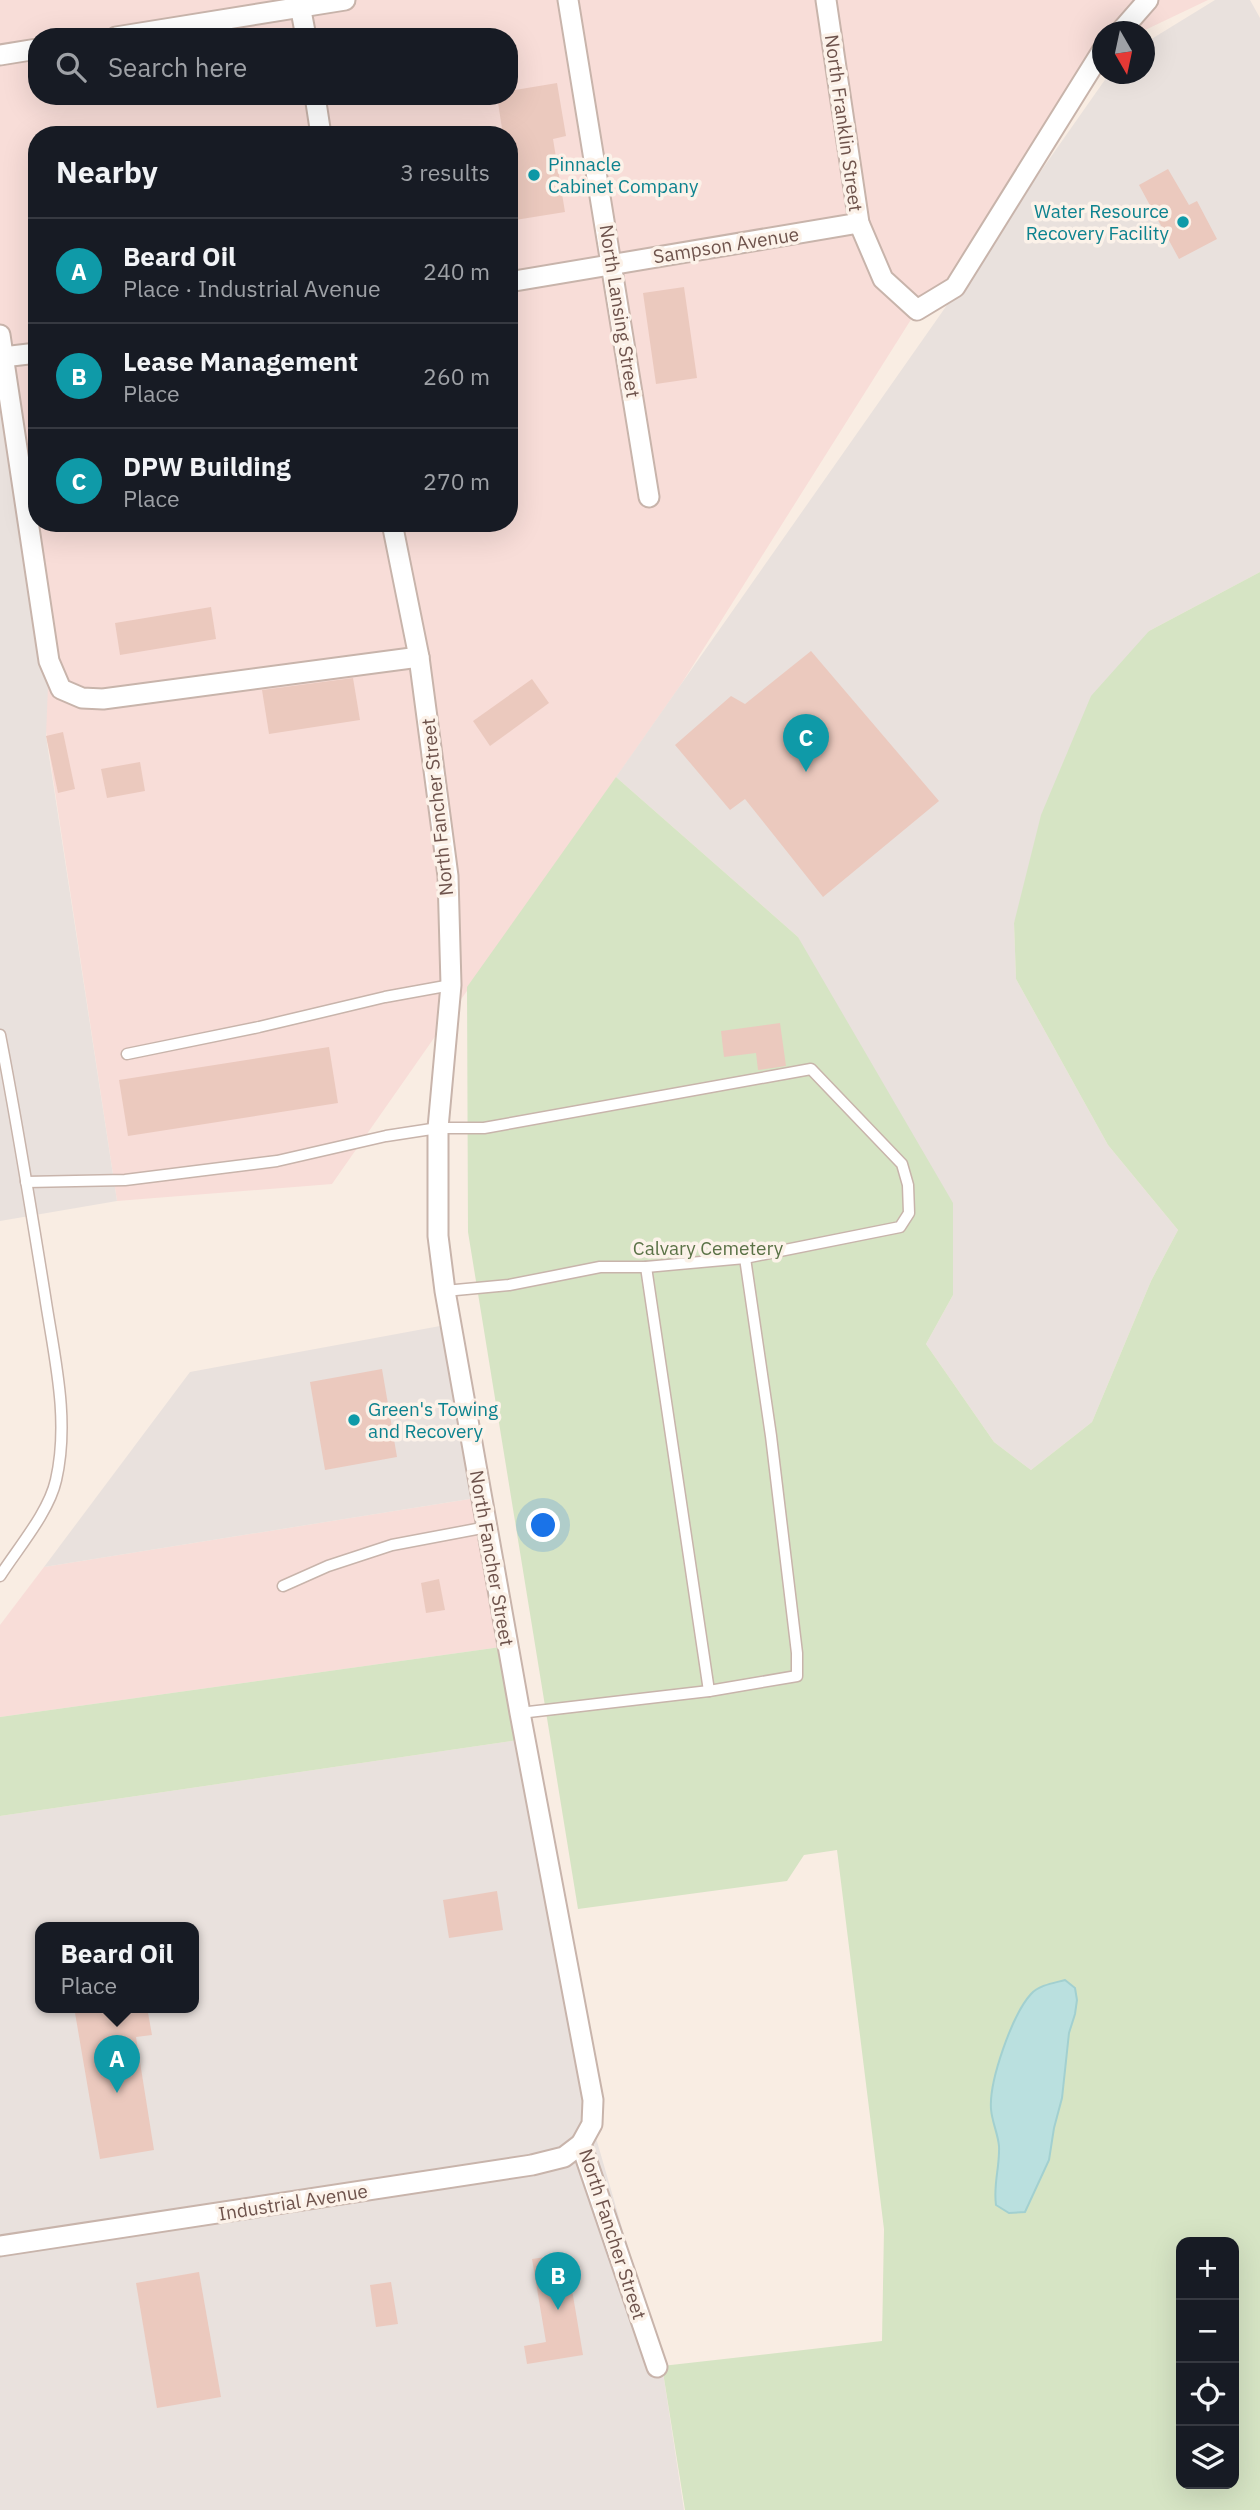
<!DOCTYPE html>
<html lang="en">
<head>
<meta charset="utf-8">
<style>
  :root { --surface:#171b24; --page:#242831; --text:#f1f3f6; --muted:#9ea1a6; --line:#363941; --accent:#8c9099 }
  body { margin:0; font-family:"IBM Plex Sans",sans-serif; background:var(--page); color:var(--text) }
  .controls { position:absolute; right:21px; bottom:21px; display:grid; overflow:hidden; border-radius:14px; box-shadow:0 7px 28px #0002 }
  .controls button { width:63px; height:63px; display:grid; place-items:center; padding:0; border:0; border-bottom:2px solid var(--line); background:var(--surface); color:var(--text); font:35px sans-serif }
  .compass { position:absolute; left:1092px; top:21px; width:63px; height:63px; border-radius:50%; background:var(--surface); box-shadow:0 7px 28px #0002; rotate:171deg }
  .you { position:absolute; left:544px; top:1526px; width:24px; height:24px; margin:-18px; border:5px solid #fff; border-radius:50%; background:#1a73e8; box-shadow:0 0 0 10px #1a73e833 }
  .badge { display:grid; place-items:center; width:46px; height:46px; border-radius:50%; background:var(--accent); color:#fff; font-size:23px; font-weight:700 }
  .pin { position:absolute; translate:-50% -58px; filter:drop-shadow(0 2px 4px #0008) }
  .pin::after { content:''; position:absolute; top:37px; width:24px; height:21px; background:inherit; clip-path:polygon(0 0,100% 0,50% 100%) }
  .popup { position:absolute; left:35px; top:1922px; width:164px; height:91px; box-sizing:border-box; display:grid; place-content:center; border-radius:14px; background:var(--surface); filter:drop-shadow(0 2px 5px #0005); font-size:23px; white-space:nowrap; color:var(--muted) }
  .popup b { font-size:26px; color:var(--text) }
  .popup::after { content:''; position:absolute; left:50%; top:100%; margin-left:-14px; border:14px solid transparent; border-top-color:var(--surface) }
  .list { margin:0; padding:0; list-style:none }
  h2 { display:flex; justify-content:space-between; align-items:center; height:91px; margin:0; padding:0 28px; font-size:30px }
  h2 small { font-size:23px; font-weight:400; color:var(--muted) }
  .list li { display:grid; grid-template-columns:46px 1fr auto; gap:21px; align-items:center; box-sizing:border-box; height:105px; padding:0 28px; border-top:2px solid var(--line) }
  .list b { display:block; font-size:26px; white-space:nowrap }
  .list p { margin:0; font-size:23px; white-space:nowrap; color:var(--muted) }
  .list em { font-size:23px; font-style:normal; color:var(--muted) }
  .icon { flex:none; width:38px; height:38px; fill:none; stroke:currentColor; stroke-width:2; stroke-linecap:round; stroke-linejoin:round }
  .map { position:relative; flex:none; width:1260px; height:2510px; overflow:hidden }
  .search { position:absolute; background:var(--surface); box-shadow:0 7px 28px #0002; left:28px; top:28px; width:490px; height:77px; display:flex; align-items:center; gap:18px; box-sizing:border-box; padding:0 24px; border-radius:28px; color:var(--muted); font-size:26px }
  .panel { position:absolute; background:var(--surface); box-shadow:0 7px 28px #0002; left:28px; top:126px; width:490px; height:406px; border-radius:28px }
  .map>svg:first-child { display:block }
  .commercial { fill:#f8ddd8; fill-rule:evenodd }
  .industrial { fill:#e9e1dd; fill-rule:evenodd }
  .green { fill:#d6e4c4; fill-rule:evenodd }
  .water { fill:#bae0df; stroke:#a2d0d0; stroke-width:2 }
  .building { fill:#ebc9be }
  .lines { fill:none; stroke-linecap:round; stroke-linejoin:round }
  .lane-casing { stroke:#c8b4ab; stroke-width:13 }
  .street-casing { stroke:#c8b4ab; stroke-width:23 }
  .lane { stroke:#fff; stroke-width:10 }
  .street { stroke:#fff; stroke-width:19 }
  .culture-dot { fill:#0f9aa8; stroke:#fcf2e9; stroke-width:2.5 }
  .labels { text-anchor:middle; dominant-baseline:central; stroke-width:7; stroke-linejoin:round; paint-order:stroke }
  .street-label { font-size:19px; fill:#6e534c; stroke:#fcf2e9 }
  .culture-label { font-size:19px; fill:#0d838f; stroke:#fcf2e9; text-anchor:start }
  .park-label { font-size:19px; fill:#5a7246; stroke:#fcf2e9 }
</style>
</head>
<body>
<div class="map">
<svg width="1260" height="2510" viewBox="0 0 1260 2510">
  <rect width="100%" height="100%" fill="#f9ede3"/>
  <!-- commercial -->
  <g class="commercial">
    <path d="M0 0H1208L1143 31 1102 32V52L955 287 917 310 680 686 332 1184 117 1201 0 428ZM37 37H509V96H37ZM37 135H509V523H37Z"/>
    <path d="M482 1497 508 1646 0 1717V1625L44 1567Z"/>
  </g>
  <!-- industrial -->
  <g class="industrial">
    <path d="M1215 0H1250L1260 18V572L1149 631 1014 923 1016 979 1108 1145 1178 1230 1151 1281 1092 1422 1031 1470 994 1442 926 1344 953 1295 798 937 616 777 1109 74H1144L1145 43Z"/>
    <path d="M0 369 49 661 46 736 117 1201 0 1221Z"/>
    <path d="M451 1324 482 1497 44 1567 190 1372Z"/>
    <path d="M525 1739 592 2124 662 2366 684 2510H0V1816ZM40 1927H194V2007H40Z"/>
  </g>
  <!-- green -->
  <g class="green">
    <path d="M1260 572V2510H685L662 2366 882 2341 884 2229 837 1850 804 1855 787 1881 578 1909 468 1232 467 987 616 777 798 937 953 1203V1295L926 1344 994 1442 1031 1470 1092 1422 1151 1281 1178 1230 1108 1145 1016 979 1014 923 1041 815 1091 696 1149 631ZM1181 2242H1234V2484H1181Z"/>
    <path d="M508 1646 525 1739 0 1816V1717Z"/>
  </g>
  <!-- water -->
  <path class="water" d="M1065 1980 1075 1988 1077 2000 1075 2014 1069 2033 1062 2098 1054 2128 1049 2160 1025 2212 1009 2213 996 2205C993 2184 1000 2167 999 2146 998 2134 992 2122 991 2109 989 2081 1012 2015 1031 1994 1039 1985 1054 1983 1065 1980Z"/>
  <!-- building -->
  <g class="building">
    <path d="M557 83 566 136 553 139 565 212 509 221V135H503L497 96H509V91Z"/>
    <path d="M1168 169 1189 205 1197 201 1217 239 1179 259 1139 185Z"/>
    <path d="M684 287 697 378 656 384 643 293Z"/>
    <path d="M211 607 216 639 120 655 115 623Z"/>
    <path d="M811 651 939 801 823 897 745 799 730 810 675 745 731 696 745 704Z"/>
    <path d="M353 678 360 720 269 734 262 690Z"/>
    <path d="M532 679 549 703 490 746 473 721Z"/>
    <path d="M63 732 75 789 58 793 46 736Z"/>
    <path d="M140 762 145 791 107 798 101 769Z"/>
    <path d="M780 1023 786 1066 758 1070 756 1053 724 1057 721 1031Z"/>
    <path d="M329 1047 338 1103 128 1136 119 1080Z"/>
    <path d="M382 1369 397 1457 325 1470 310 1382Z"/>
    <path d="M439 1579 445 1610 426 1613 421 1583Z"/>
    <path d="M497 1891 503 1930 449 1938 443 1900Z"/>
    <path d="M74 2007H147L152 2035 136 2037 154 2150 100 2159Z"/>
    <path d="M566 2254 583 2355 527 2364 524 2346 546 2342 532 2259Z"/>
    <path d="M199 2272 221 2397 157 2408 136 2283Z"/>
    <path d="M391 2282 398 2324 376 2327 370 2285Z"/>
  </g>
  <g class="lines">
    <defs>
      <g id="lane">
        <path d="M0 1035C17 1122 31 1209 45 1296 54 1356 70 1419 56 1480 49 1512 18 1548 0 1576"/>
        <path d="M127 1054 259 1027 385 997 451 985"/>
        <path d="M26 1182 125 1180 277 1161 386 1136 438 1128H484L811 1069 902 1164 908 1185 909 1213 900 1227 745 1258 646 1267H600L509 1285 445 1291"/>
        <path d="M646 1267 709 1691"/>
        <path d="M283 1586 328 1566 392 1545 487 1527"/>
        <path d="M520 1713 709 1691 797 1676V1653L771 1436 745 1258"/>
      </g>
      <g id="street">
        <path d="M299 0 306 37"/>
        <path d="M568 0 649 497"/>
        <path d="M826 0 859 223 883 279 917 310 955 287 1102 51"/>
        <path d="M1120 32 1148 0"/>
        <path d="M116 37 345 0"/>
        <path d="M0 55 37 49"/>
        <path d="M315 96 321 135"/>
        <path d="M509 282 859 223"/>
        <path d="M0 335 49 661 61 689 82 698 103 699 419 657"/>
        <path d="M3 357 37 353"/>
        <path d="M392 523 419 657 448 876 451 985 438 1128V1236L445 1291 520 1713 593 2100 592 2124 581 2144 657 2367"/>
        <path d="M0 2246 532 2165 564 2157 581 2144"/>
      </g>
    </defs>
    <!-- lane casing -->
    <use href="#lane" class="lane-casing"/>
    <!-- street casing -->
    <use href="#street" class="street-casing"/>
    <!-- lane -->
    <use href="#lane" class="lane"/>
    <!-- street -->
    <use href="#street" class="street"/>
  </g>
  <!-- markers -->
  <g class="culture-dot">
    <circle cx="534" cy="175" r="7"/>
    <circle cx="1183" cy="222" r="7"/>
    <circle cx="354" cy="1420" r="7"/>
  </g>
  <g class="labels">
    <!-- street labels -->
    <g class="street-label">
      <text transform="translate(844 123) rotate(82)">North Franklin Street</text>
      <text transform="translate(726 245) rotate(-9)">Sampson Avenue</text>
      <text transform="translate(620 311) rotate(81)">North Lansing Street</text>
      <text transform="translate(437 807) rotate(-96)">North Fancher Street</text>
      <text transform="translate(492 1558) rotate(80)">North Fancher Street</text>
      <text transform="translate(293 2202) rotate(-9)">Industrial Avenue</text>
      <text transform="translate(613 2234) rotate(72)">North Fancher Street</text>
    </g>
    <!-- culture labels -->
    <g class="culture-label">
      <text x="548" y="164">Pinnacle<tspan x="548" dy="22">Cabinet Company</tspan></text>
      <text x="1169" y="211" text-anchor="end">Water Resource<tspan x="1169" dy="22">Recovery Facility</tspan></text>
      <text x="368" y="1409">Green's Towing<tspan x="368" dy="22">and Recovery</tspan></text>
    </g>
    <!-- park labels -->
    <g class="park-label">
      <text x="708" y="1248">Calvary Cemetery</text>
    </g>
  </g>
</svg>
<div class="controls">
<button>+</button>
<button>−</button>
<button><svg class="icon" aria-label="locate" viewBox="0 0 24 24"><circle cx="12" cy="12" r="6"/><path d="M12 2v4M12 18v4M2 12h4M18 12h4"/></svg></button>
<button><svg class="icon" aria-label="layers" viewBox="0 0 24 24"><path d="M12 4l9 5-9 5-9-5zM3 14l9 5 9-5"/></svg></button>
</div>
<svg class="compass" viewBox="-18 -18 36 36"><path d="M0-13l5 13h-10z" fill="#e53935"/><path d="M0 13l5-13h-10z" fill="#9ea1a6"/></svg>
<div class="you"></div>
<div class="pin badge" style="left:117px;top:2093px;background:#0f9aa8">A</div>
<div class="popup"><b>Beard Oil</b>Place</div>
<div class="pin badge" style="left:558px;top:2310px;background:#0f9aa8">B</div>
<div class="pin badge" style="left:806px;top:772px;background:#0f9aa8">C</div>
<div class="search"><svg class="icon" aria-label="search" viewBox="0 0 24 24"><circle cx="10" cy="10" r="6"/><path d="M15 15l6 6"/></svg>Search here</div>
<section class="panel">
<h2>Nearby<small>3 results</small></h2>
<ul class="list">
<li><span class="badge" style="background:#0f9aa8">A</span><div><b>Beard Oil</b><p>Place · Industrial Avenue</p></div><em>240 m</em></li>
<li><span class="badge" style="background:#0f9aa8">B</span><div><b>Lease Management</b><p>Place</p></div><em>260 m</em></li>
<li><span class="badge" style="background:#0f9aa8">C</span><div><b>DPW Building</b><p>Place</p></div><em>270 m</em></li>
</ul>
</section>
</div>
</body>
</html>
